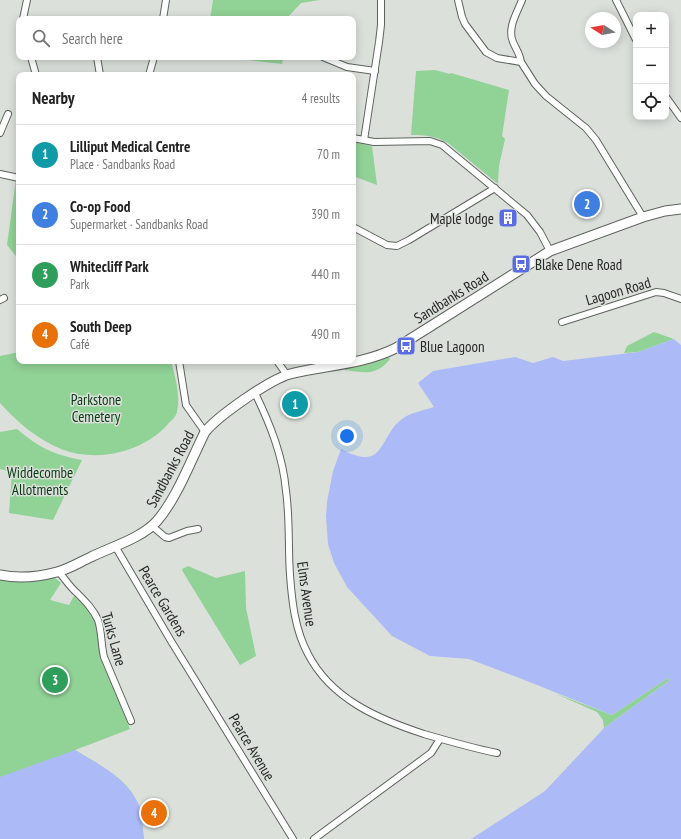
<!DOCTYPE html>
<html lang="en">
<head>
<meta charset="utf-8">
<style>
  :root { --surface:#fff; --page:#f2f2f2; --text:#222; --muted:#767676; --line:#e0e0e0; --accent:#5a6ce3 }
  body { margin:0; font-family:"PT Sans Narrow",sans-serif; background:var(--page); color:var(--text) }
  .controls { position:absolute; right:12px; top:12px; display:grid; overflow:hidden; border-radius:8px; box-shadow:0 2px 10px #0003 }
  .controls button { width:36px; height:36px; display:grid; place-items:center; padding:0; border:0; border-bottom:1px solid var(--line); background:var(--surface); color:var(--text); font:20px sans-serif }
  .compass { position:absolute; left:585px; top:12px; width:36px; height:36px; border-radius:50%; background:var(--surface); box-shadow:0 2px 10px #0003; rotate:281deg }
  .you { position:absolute; left:347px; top:436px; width:14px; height:14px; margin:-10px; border:3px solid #fff; border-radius:50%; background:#1a73e8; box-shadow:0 0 0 6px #1a73e833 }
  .badge { display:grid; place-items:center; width:26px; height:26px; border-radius:50%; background:var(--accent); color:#fff; font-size:13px; font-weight:700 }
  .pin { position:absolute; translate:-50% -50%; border:2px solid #fff; box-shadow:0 1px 4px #0006 }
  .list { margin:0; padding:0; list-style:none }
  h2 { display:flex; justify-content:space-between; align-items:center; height:52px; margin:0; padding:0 16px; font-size:17px }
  h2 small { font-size:13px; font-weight:400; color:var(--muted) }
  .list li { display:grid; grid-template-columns:26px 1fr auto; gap:12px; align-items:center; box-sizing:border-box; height:60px; padding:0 16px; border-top:1px solid var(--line) }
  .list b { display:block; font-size:15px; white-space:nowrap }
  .list p { margin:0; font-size:13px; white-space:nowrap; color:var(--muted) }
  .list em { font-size:13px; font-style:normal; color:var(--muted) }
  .icon { flex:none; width:22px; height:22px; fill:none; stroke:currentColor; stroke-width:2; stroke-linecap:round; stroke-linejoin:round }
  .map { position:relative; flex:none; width:681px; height:839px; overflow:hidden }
  .search { position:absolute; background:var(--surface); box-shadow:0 2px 10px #0003; left:16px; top:16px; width:340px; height:44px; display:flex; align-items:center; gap:10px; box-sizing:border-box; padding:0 14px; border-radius:8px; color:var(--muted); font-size:15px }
  .panel { position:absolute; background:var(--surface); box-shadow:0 2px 10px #0003; left:16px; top:72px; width:340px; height:292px; border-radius:8px }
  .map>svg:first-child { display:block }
  .green { fill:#91d296 }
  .water { fill:#acbbf7 }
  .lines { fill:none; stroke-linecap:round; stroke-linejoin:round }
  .minor-casing { stroke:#5f635f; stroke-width:8 }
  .secondary-casing { stroke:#5f635f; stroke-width:11 }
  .minor { stroke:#fff; stroke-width:6 }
  .secondary { stroke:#fff; stroke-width:9 }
  .labels { text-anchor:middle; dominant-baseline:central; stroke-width:3; stroke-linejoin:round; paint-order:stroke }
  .poi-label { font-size:15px; fill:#262827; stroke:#dbe0db; text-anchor:start }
  .street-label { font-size:15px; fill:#262827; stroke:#dbe0db }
  .park-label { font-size:15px; fill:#0a3b14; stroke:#dbe0db }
</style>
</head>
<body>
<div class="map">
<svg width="681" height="839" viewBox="0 0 681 839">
  <rect width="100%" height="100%" fill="#dbe0db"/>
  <!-- green -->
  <g class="green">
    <path d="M213 0H320L301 3 286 19H210Z"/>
    <path d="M223 57H283L282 64Z"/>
    <path d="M435 70 450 74 451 73 509 90 502 136 505 139 499 166 498 184 448 143C436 136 425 135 411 135L416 71Z"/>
    <path d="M353 142 372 146 377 185 353 176Z"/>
    <path d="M16 179 19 180V260L7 245Z"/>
    <path d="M654 332 674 339 638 352 624 353 627 346Z"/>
    <path d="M19 352V361H171C175 376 181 397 177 412 176 417 171 421 168 424 142 453 96 463 61 449 37 439 17 422 0 403V356Z"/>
    <path d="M387 356 390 359C377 376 364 373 345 370V368L366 364Z"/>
    <path d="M17 429C38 447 54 455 82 460L53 520 9 513 12 472 0 469V432Z"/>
    <path d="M188 566 216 578 245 571 246 608 256 656 240 665 183 572 182 569Z"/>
    <path d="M50 574 61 583 50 600 69 605 74 596 88 609 93 617 98 632 99 647 103 665 114 688 130 729 75 750C99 765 134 781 140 811 142 820 143 830 144 839H0V575Z"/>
    <path d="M668 678 670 680 604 728 603 720 597 712 554 693 612 715Z"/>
  </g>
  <!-- water -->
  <g class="water">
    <path d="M674 339 681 345V839H471L545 791 604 728 670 680 668 678 612 715 522 679 469 659 430 656 392 636 347 587 334 563 328 544 326 517 327 502 333 471 341 449C386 473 378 437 402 419 409 413 425 410 434 407L418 383 433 371 515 357 533 363 553 357 563 361 638 352Z"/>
    <path d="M75 750C100 765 129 779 140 808 143 818 142 829 144 839H0V777Z"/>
  </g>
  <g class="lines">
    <defs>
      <g id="minor">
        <path d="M458 0 462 17 465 24 486 52 497 58 521 62 535 84 546 96 586 128 596 140 643 217"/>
        <path d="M616 0 636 40"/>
        <path d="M23 19 27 0"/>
        <path d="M163 19 166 0"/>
        <path d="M31 57 36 75"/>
        <path d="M97 57 100 75"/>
        <path d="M323 57 347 67 375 71"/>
        <path d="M521 62C520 54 516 49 513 42 507 28 517 13 522 0"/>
        <path d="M149 75 154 57"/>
        <path d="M666 97 681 118"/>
        <path d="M0 133 8 114"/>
        <path d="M353 138 374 142 430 141 442 145 527 215 540 232 550 251"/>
        <path d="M364 140 379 42 381 25V0"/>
        <path d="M0 174 19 178"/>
        <path d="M353 227 387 245 397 246 409 240 495 188"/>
        <path d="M0 300 4 298"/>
        <path d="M562 322 656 292 664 293 681 299"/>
        <path d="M179 361 186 405 205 432"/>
        <path d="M277 361 287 375"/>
        <path d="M255 393C270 424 283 456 286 491 290 519 288 547 290 575 292 602 295 630 308 654 331 699 378 719 424 734 448 741 472 748 497 753"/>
        <path d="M152 526 165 537 169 538 187 531 198 529"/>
        <path d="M115 546 171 641 293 839"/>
        <path d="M59 572C65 579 70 587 77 593 86 602 93 609 98 620 102 632 101 645 104 657L131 721"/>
        <path d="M314 839 431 753 440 739"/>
      </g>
      <path id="secondary" d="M0 575C19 579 38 577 57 572 69 569 80 562 91 557 111 547 142 538 157 521 177 498 191 460 205 432 218 416 269 380 290 374 325 365 362 365 396 348L550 251 643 217 665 211 681 209"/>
    </defs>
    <!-- minor casing -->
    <use href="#minor" class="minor-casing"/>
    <!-- secondary casing -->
    <use href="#secondary" class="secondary-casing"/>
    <!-- minor -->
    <use href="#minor" class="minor"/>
    <!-- secondary -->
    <use href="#secondary" class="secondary"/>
  </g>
  <!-- icons -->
  <defs>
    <symbol id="building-square" viewBox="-11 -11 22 22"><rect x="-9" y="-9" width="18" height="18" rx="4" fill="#5a6ce3" stroke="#dbe0db"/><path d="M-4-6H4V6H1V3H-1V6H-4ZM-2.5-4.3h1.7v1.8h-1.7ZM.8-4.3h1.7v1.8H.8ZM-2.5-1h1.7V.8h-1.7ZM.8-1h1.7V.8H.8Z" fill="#fff"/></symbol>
    <symbol id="bus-square" viewBox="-11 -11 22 22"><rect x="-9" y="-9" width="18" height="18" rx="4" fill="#5a6ce3" stroke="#dbe0db"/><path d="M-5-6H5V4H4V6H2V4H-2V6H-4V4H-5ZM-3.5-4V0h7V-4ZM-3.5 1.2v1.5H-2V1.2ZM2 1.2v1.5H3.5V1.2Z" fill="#fff"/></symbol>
  </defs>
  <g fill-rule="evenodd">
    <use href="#building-square" x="497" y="207" width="22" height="22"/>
    <use href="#bus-square" x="510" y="253" width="22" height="22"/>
    <use href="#bus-square" x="395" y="335" width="22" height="22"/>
  </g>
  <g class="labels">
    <!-- poi labels -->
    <g class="poi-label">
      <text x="494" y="218" text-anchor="end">Maple lodge</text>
      <text x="535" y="264">Blake Dene Road</text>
      <text x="420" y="346">Blue Lagoon</text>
    </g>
    <!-- street labels -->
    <g class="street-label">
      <text transform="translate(618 291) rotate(-16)">Lagoon Road</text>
      <text transform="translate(451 297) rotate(-32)">Sandbanks Road</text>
      <text transform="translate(170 469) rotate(-62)">Sandbanks Road</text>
      <text transform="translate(307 594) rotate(82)">Elms Avenue</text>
      <text transform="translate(163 601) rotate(59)">Pearce Gardens</text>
      <text transform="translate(114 639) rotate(74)">Turks Lane</text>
      <text transform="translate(252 747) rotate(59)">Pearce Avenue</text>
    </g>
    <!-- park labels -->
    <g class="park-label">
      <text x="96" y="399">Parkstone<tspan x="96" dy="17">Cemetery</tspan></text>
      <text x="40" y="472">Widdecombe<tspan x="40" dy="17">Allotments</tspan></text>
    </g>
  </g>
</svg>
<div class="controls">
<button>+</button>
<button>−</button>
<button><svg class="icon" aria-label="locate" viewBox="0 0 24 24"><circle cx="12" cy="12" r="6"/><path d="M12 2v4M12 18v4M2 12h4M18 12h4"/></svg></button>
</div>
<svg class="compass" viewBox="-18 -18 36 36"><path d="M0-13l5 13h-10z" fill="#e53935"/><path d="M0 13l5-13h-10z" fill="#767676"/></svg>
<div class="you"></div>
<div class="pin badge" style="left:295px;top:404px;background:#0f9aa8">1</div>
<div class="pin badge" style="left:587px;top:204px;background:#3f7fe0">2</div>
<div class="pin badge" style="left:55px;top:680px;background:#2e9e5b">3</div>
<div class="pin badge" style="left:154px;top:813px;background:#e8710a">4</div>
<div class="search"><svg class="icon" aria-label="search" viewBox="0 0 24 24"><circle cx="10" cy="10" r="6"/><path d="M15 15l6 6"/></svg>Search here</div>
<section class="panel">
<h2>Nearby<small>4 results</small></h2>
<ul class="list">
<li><span class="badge" style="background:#0f9aa8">1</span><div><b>Lilliput Medical Centre</b><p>Place · Sandbanks Road</p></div><em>70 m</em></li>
<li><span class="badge" style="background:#3f7fe0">2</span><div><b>Co-op Food</b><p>Supermarket · Sandbanks Road</p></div><em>390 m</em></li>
<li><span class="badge" style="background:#2e9e5b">3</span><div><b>Whitecliff Park</b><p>Park</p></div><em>440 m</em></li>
<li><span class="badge" style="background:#e8710a">4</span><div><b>South Deep</b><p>Café</p></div><em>490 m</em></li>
</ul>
</section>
</div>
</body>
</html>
